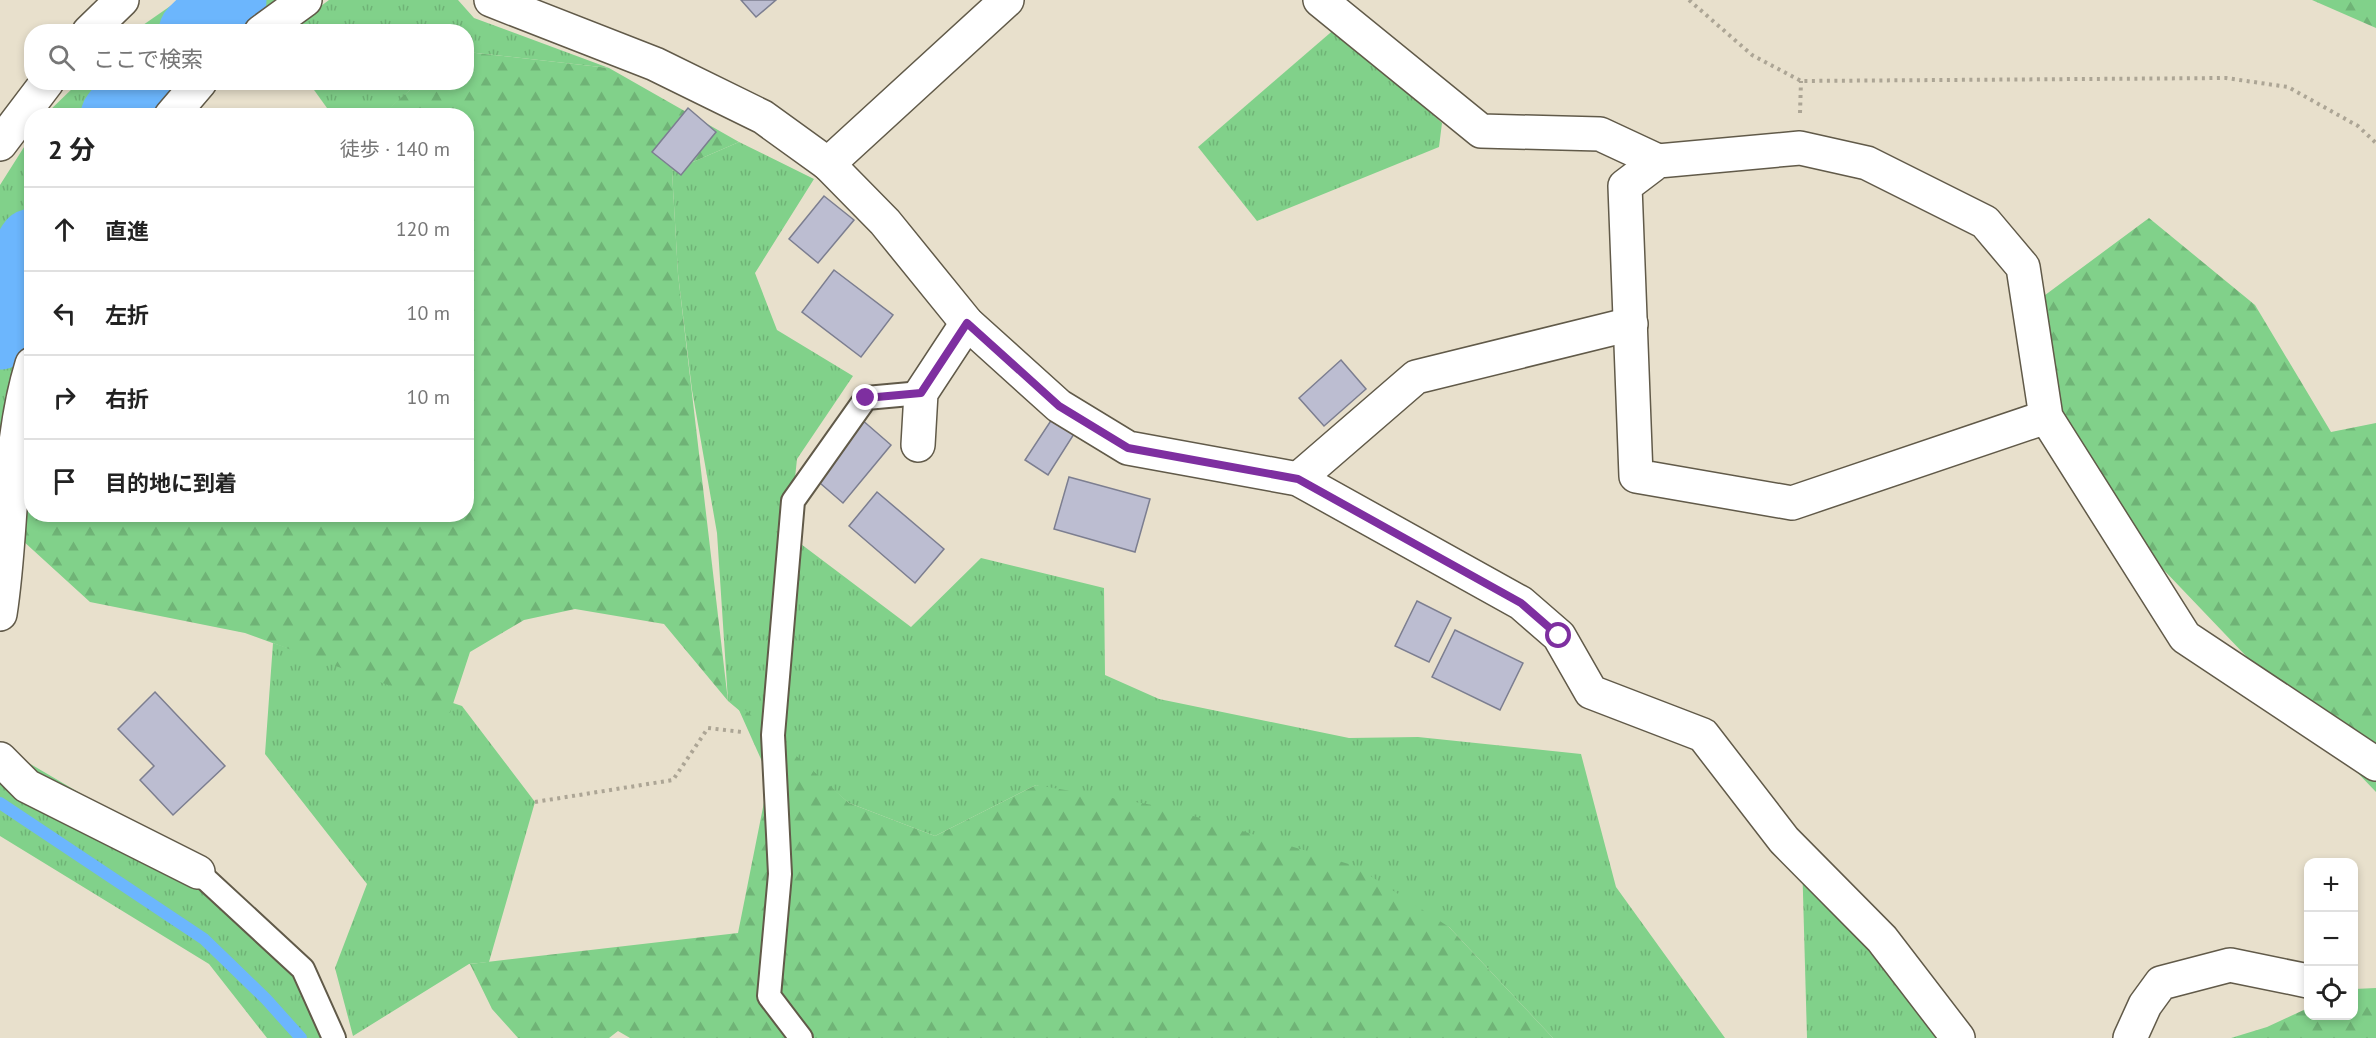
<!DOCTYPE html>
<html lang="ja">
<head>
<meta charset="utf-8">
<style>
  :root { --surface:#fff; --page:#f2f2f2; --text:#222; --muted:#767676; --line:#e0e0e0 }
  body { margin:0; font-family:"PT Sans","Noto Sans JP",sans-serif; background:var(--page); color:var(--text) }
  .controls { position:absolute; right:18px; bottom:18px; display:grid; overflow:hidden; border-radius:12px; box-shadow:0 3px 9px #0003 }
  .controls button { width:54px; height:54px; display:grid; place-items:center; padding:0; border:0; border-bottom:2px solid var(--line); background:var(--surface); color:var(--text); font:30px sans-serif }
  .stop { position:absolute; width:18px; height:18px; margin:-14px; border:4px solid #7e2fa0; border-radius:50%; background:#fff }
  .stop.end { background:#7e2fa0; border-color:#fff; box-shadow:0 2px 6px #0008 }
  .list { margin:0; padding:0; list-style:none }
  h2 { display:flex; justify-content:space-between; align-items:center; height:78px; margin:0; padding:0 24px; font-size:26px }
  h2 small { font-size:20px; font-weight:400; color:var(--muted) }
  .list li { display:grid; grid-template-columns:39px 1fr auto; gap:18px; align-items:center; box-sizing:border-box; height:84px; padding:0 24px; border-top:2px solid var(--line) }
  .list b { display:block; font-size:22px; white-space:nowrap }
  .list em { font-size:20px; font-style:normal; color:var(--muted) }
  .icon { flex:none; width:33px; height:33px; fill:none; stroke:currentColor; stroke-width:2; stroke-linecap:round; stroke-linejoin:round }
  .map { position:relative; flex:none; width:2376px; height:1038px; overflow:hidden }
  .search { position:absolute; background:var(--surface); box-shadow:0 3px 9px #0003; left:24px; top:24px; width:450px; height:66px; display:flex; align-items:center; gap:15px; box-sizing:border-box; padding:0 21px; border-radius:24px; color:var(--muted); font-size:22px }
  .panel { position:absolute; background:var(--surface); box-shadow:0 3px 9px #0003; left:24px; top:108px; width:450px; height:414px; border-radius:24px }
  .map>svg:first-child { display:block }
  .grass { fill:url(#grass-tufts) }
  .forest { fill:url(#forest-firs) }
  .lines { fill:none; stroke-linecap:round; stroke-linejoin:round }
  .stream { stroke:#6cb6fd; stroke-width:12 }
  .river { stroke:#6cb6fd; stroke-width:69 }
  .building { fill:#bcbdd1; stroke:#7c7e90; stroke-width:1.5 }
  .service-casing { stroke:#615a49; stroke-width:26 }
  .minor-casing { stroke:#615a49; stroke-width:36 }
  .secondary-casing { stroke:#615a49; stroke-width:36 }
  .path { stroke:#aca595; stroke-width:4; stroke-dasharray:3 4.5; stroke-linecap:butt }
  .service { stroke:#fff; stroke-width:22 }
  .minor { stroke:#fff; stroke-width:33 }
  .secondary { stroke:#fff; stroke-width:33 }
  .route { stroke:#7e2fa0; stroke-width:8 }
</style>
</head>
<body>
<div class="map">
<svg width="2376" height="1038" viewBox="0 0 2376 1038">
  <defs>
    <pattern id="grass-tufts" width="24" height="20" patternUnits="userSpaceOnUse" patternTransform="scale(1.5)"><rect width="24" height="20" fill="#81d18a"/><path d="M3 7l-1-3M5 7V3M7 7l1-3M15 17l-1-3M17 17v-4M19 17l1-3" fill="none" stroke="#6fb376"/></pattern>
    <pattern id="forest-firs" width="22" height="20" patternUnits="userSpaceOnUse" patternTransform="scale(1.5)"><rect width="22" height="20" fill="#81d18a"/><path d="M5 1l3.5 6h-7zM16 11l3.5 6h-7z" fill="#6fb376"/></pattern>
  </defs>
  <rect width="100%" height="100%" fill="#e8e0cc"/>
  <!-- grass -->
  <g class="grass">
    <path d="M179 0H288L248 31 133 32Z"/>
    <path d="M329 0H458L474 18 609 68 467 52 466 32H286Z"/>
    <path d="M1337 27 1442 123 1439 147 1257 221 1198 147Z"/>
    <path d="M78 83H185L158 115 44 116Z"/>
    <path d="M309 83H418L381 116 332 115Z"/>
    <path d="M31 136V325L6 394 0 446V185Z"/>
    <path d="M739 142 814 179 755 273 777 330 853 376 797 459 789 535 911 627 981 558 1104 588 1105 675 1159 699 1349 738 1418 737 1581 754 1616 887 1725 1038H1553L1449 927 1036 785 935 836 849 803 728 701 717 533 692 390 678 274 672 171Z"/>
    <path d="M273 643 462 706 535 802 489 962 469 964 353 1036 335 968 367 884 265 754Z"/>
    <path d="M0 756 27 762 153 836 284 940 333 1038H267L209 964 0 836Z"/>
    <path d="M1802 858 1968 1038H1807Z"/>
  </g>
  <!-- forest -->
  <g class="forest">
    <path d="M2312 0H2376V28Z"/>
    <path d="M467 52 609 68 739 142 672 171 678 274 728 701 664 624 575 609 524 620 470 652 450 713 421 697 245 633 90 602 22 540 31 490 32 514H466V116L381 115 418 83 466 82Z"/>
    <path d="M2149 218 2255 305 2331 432 2376 423V792L2030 430 2029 307Z"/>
    <path d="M735 701 849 803 935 836 1036 785 1164 807 1355 866 1449 927 1553 1038H630L618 1031 609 1038H518L492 1009 470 964 738 933 769 777Z"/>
    <path d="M2376 988V1038H2231L2267 1027 2308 1008V1016H2354V989Z"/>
  </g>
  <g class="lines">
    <!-- stream -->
    <path class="stream" d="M0 803 204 939 266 999 301 1038"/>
    <!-- river -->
    <g class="river">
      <path d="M193 32 212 13 232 0"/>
      <path d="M115 116 142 82"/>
      <path d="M0 335 13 274 32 243"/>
    </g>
  </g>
  <!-- building -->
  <g class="building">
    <path d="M741 0H776L756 17Z"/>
    <path d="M688 108 716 132 681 175 652 152Z"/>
    <path d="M824 196 854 220 818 263 789 239Z"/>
    <path d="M834 270 893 315 861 357 802 312Z"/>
    <path d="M1341 360 1366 389 1324 426 1299 398Z"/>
    <path d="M861 419 891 445 843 503 813 477Z"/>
    <path d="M1052 419 1074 434 1048 475 1025 460Z"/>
    <path d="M1069 477 1150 499 1135 552 1054 529Z"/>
    <path d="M877 492 944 549 915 583 849 526Z"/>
    <path d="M1417 601 1451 618 1429 662 1395 646Z"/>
    <path d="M1455 630 1523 663 1500 710 1432 677Z"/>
    <path d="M155 692 225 766 173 815 140 780 154 766 118 729Z"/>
  </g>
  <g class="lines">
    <defs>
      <g id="service">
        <path d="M198 872 303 969 334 1038"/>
        <path d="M801 1038 769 996 780 874 773 735 793 501 866 398 921 393"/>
      </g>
      <g id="minor">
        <path d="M491 0 655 64 763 117 828 164 885 222 967 323 1059 406 1128 448 1298 479 1521 603 1559 636 1591 692 1703 735 1784 840 1882 939 1958 1038"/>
        <path d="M1320 0 1481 131 1600 134 1658 161"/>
        <path d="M261 32 305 0"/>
        <path d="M171 116 200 82"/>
        <path d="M828 164 1007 0"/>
        <path d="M2046 417 1792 503 1636 476 1625 186 1658 161 1800 148 1867 163 1985 222 2023 267 2046 417 2185 637 2376 764"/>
        <path d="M918 445 921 393 967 323"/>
        <path d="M1298 479 1416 377 1631 324"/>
        <path d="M0 614C13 532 7 445 32 364"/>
        <path d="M0 759 27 786 198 872"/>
        <path d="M2130 1038 2145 1005 2161 983 2230 965 2308 981"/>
      </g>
      <g id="secondary">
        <path d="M89 32 122 0"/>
        <path d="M0 144 47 82"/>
      </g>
    </defs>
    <!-- service casing -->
    <use href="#service" class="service-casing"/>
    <!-- minor casing -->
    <use href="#minor" class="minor-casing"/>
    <!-- secondary casing -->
    <use href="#secondary" class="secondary-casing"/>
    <!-- path -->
    <g class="path">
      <path d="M1689 0 1752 55 1801 81 2226 78 2288 87 2358 126 2376 143"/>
      <path d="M1800 113 1801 81"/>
      <path d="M535 802 673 780 708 728 742 732"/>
    </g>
    <!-- service -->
    <use href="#service" class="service"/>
    <!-- minor -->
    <use href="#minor" class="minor"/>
    <!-- secondary -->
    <use href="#secondary" class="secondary"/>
  </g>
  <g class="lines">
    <!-- route -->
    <path class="route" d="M866 398 921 393 967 323 1059 406 1128 448 1298 479 1521 603 1559 636"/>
  </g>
</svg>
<div class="controls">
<button>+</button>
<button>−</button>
<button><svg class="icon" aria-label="locate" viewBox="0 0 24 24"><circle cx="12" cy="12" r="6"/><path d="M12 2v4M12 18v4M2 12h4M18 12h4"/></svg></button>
</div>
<div class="stop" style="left:1559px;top:636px"></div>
<div class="stop end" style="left:866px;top:398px"></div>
<div class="search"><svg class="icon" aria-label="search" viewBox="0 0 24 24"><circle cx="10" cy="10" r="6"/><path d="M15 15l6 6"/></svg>ここで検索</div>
<section class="panel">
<h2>2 分<small>徒歩 · 140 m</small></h2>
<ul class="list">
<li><svg class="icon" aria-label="ahead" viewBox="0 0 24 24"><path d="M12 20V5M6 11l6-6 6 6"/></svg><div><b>直進</b></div><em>120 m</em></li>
<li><svg class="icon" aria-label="left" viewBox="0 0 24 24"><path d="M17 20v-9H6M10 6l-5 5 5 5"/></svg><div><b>左折</b></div><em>10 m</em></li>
<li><svg class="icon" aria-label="right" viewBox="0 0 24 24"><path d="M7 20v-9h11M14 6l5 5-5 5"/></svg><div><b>右折</b></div><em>10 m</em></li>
<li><svg class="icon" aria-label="arrive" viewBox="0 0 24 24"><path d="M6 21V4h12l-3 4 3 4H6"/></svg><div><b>目的地に到着</b></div></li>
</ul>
</section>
</div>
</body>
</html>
